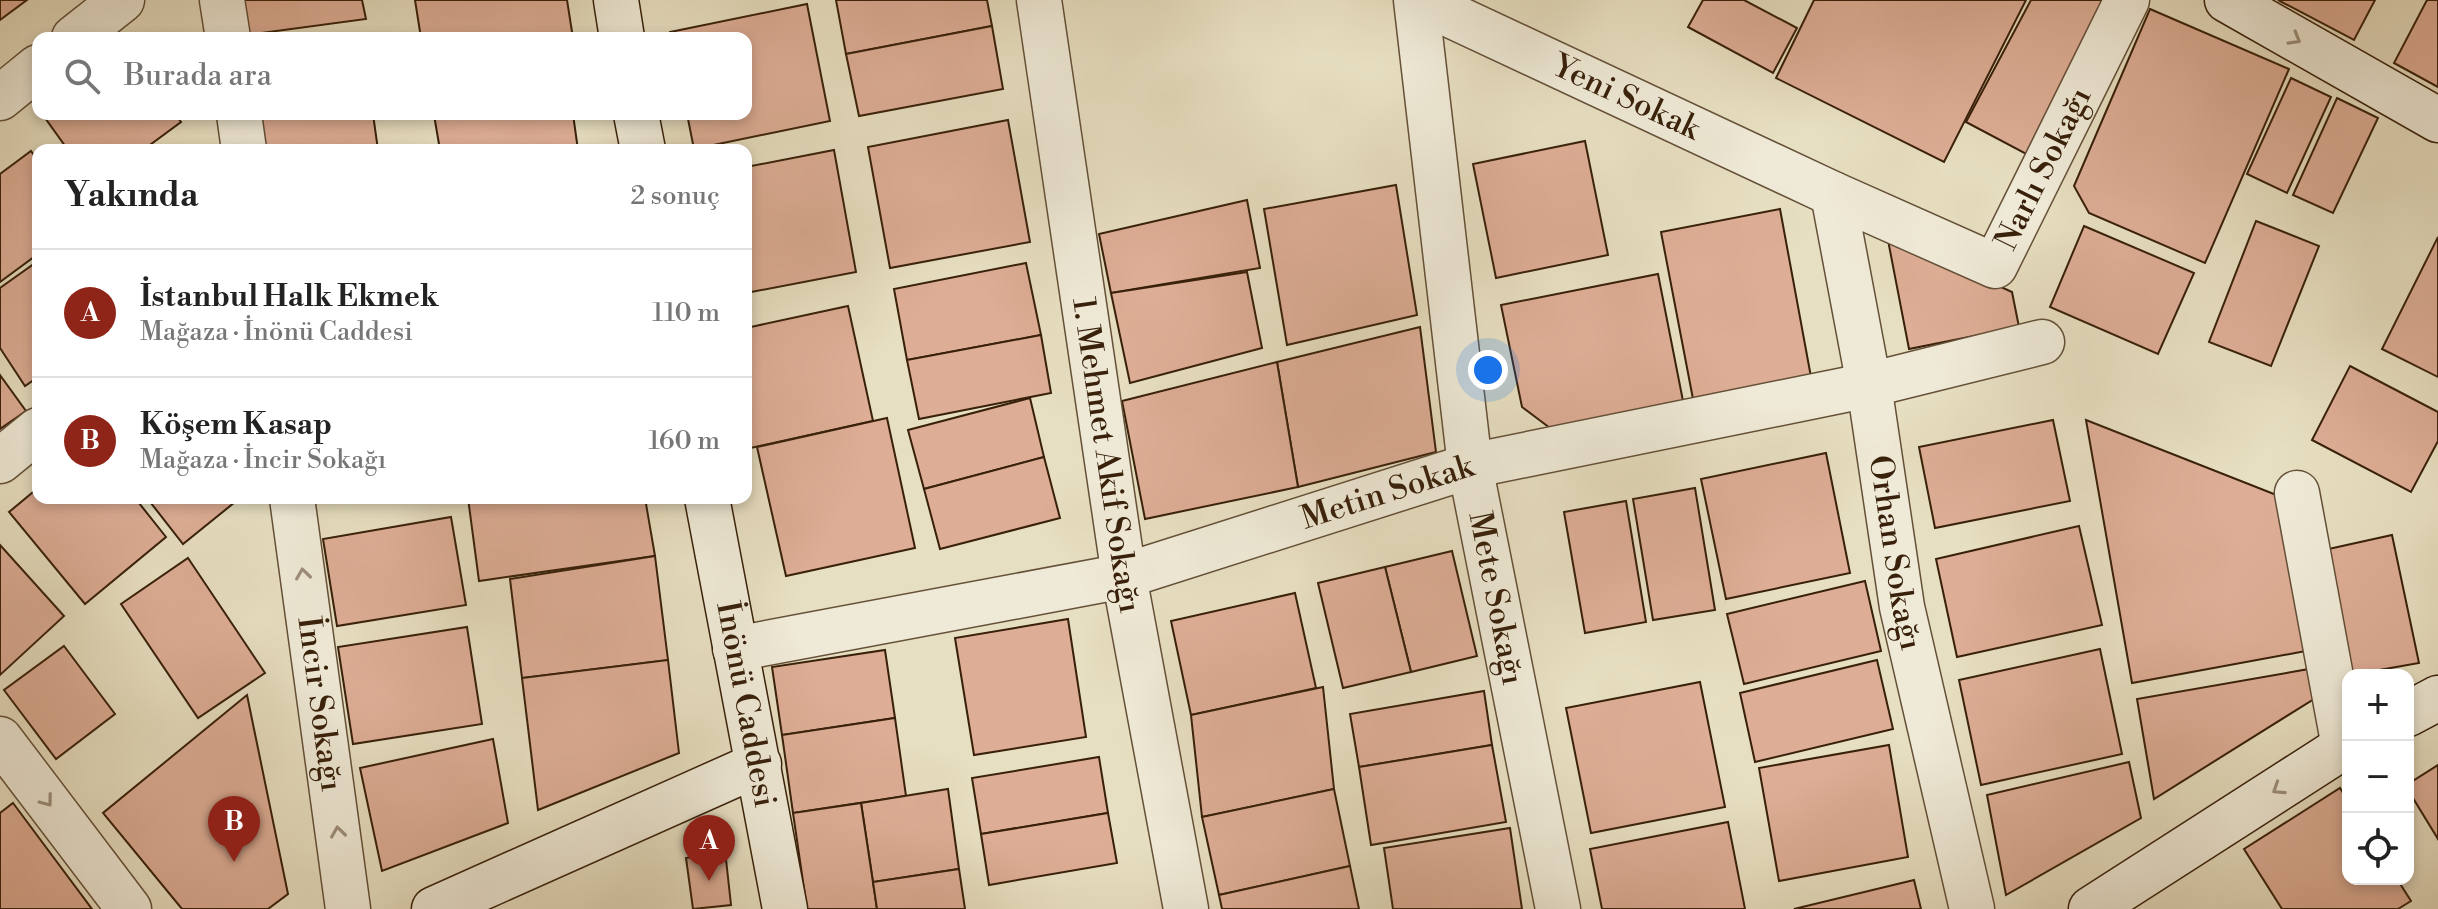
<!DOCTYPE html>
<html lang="tr">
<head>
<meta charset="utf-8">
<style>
  :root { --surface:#fff; --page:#f6f6f6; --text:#222; --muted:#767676; --line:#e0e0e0; --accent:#8f2418 }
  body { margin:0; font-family:"Libre Bodoni",serif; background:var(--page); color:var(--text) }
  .controls { position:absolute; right:24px; bottom:24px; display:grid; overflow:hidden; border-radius:16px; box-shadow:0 4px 12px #0003 }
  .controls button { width:72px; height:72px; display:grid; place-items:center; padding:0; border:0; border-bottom:2px solid var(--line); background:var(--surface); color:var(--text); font:40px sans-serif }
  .you { position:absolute; left:1488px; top:370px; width:28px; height:28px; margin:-20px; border:6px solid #fff; border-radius:50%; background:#1a73e8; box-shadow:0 0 0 12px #1a73e833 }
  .badge { display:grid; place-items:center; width:52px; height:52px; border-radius:50%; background:var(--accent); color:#fff; font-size:26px; font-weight:700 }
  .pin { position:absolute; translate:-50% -66px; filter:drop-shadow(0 2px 4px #0008) }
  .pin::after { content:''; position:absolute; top:42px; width:28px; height:24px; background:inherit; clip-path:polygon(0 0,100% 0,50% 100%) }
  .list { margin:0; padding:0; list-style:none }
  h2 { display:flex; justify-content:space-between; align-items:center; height:104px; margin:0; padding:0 32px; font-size:34px }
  h2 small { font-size:26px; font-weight:400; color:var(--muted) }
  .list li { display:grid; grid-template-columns:52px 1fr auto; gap:24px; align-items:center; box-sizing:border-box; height:128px; padding:0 32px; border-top:2px solid var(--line) }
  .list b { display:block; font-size:30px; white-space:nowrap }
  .list p { margin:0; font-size:26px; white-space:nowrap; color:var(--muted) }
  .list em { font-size:26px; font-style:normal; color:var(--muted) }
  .icon { flex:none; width:44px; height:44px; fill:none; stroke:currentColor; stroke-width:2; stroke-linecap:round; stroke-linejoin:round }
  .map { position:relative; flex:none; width:2438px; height:909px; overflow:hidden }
  .search { position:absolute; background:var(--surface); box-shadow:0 4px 12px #0003; left:32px; top:32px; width:720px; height:88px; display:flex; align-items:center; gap:20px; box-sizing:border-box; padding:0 28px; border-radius:16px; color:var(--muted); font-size:30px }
  .panel { position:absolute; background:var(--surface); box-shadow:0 4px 12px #0003; left:32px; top:144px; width:720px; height:360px; border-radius:16px }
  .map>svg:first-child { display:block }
  .building { fill:#ddad95; stroke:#38200a; stroke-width:2 }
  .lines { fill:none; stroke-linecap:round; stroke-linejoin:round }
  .street-casing { stroke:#645038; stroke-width:47 }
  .secondary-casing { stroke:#38200a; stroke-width:47 }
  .street { stroke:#efead7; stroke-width:44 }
  .secondary { stroke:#efead7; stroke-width:44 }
  .oneway { stroke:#9d8f7b }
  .labels { text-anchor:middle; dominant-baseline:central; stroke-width:7; stroke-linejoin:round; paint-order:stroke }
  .street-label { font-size:32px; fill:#38200a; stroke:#efead7 }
</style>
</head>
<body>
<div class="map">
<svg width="2438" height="909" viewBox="0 0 2438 909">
  <rect width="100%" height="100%" fill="#e7dfc1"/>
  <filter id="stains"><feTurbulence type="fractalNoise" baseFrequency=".0025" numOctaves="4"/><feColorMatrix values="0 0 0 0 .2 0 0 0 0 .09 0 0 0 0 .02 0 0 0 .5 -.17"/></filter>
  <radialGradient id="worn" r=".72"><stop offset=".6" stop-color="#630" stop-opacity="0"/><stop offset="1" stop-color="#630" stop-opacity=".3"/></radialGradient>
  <!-- building -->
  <g class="building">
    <path d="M0 0H27L0 20Z"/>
    <path d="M235 0H362L366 19 240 36Z"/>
    <path d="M415 0H567L573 38H421Z"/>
    <path d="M836 0H987L992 26 846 54Z"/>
    <path d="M1703 0H1744L1797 28 1773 73 1688 27Z"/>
    <path d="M1814 0H2026L1944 162 1776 78Z"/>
    <path d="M2031 0H2114L2030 156 1966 122Z"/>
    <path d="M2278 0H2375L2354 40Z"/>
    <path d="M2427 0H2438V87L2394 63Z"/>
    <path d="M807 4 830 121 694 149 687 114H746V38H671L670 32Z"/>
    <path d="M2150 9 2289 69 2205 263 2089 213 2074 186Z"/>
    <path d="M992 26 1003 89 859 116 846 54Z"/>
    <path d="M2291 78 2331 97 2287 193 2247 174Z"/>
    <path d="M2337 98 2378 118 2333 213 2293 195Z"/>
    <path d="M45 114H175L181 122 143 150H68L43 115Z"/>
    <path d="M254 114H373L378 150H259Z"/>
    <path d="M444 114H573L578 150H440L434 115Z"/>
    <path d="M1008 120 1030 242 890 268 868 147Z"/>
    <path d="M1585 141 1608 255 1496 278 1473 164Z"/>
    <path d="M834 150 856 272 746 293V167Z"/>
    <path d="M31 151 38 161V254L0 282V174Z"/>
    <path d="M1396 185 1417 315 1287 345 1264 209Z"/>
    <path d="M1247 200 1260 268 1111 293 1099 234Z"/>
    <path d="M1780 209 1811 377 1693 399 1661 232Z"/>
    <path d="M2256 221 2319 246 2271 366 2209 342Z"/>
    <path d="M2084 226 2194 273 2158 354 2050 307Z"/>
    <path d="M1887 235 2012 292 2019 327 1909 349Z"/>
    <path d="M2438 237V377L2382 349Z"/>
    <path d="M38 261V377L25 386 0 348V288Z"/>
    <path d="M1026 263 1041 335 907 360 894 289Z"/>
    <path d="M1247 272 1262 348 1130 383 1111 293Z"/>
    <path d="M1658 274 1683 401 1550 428 1522 407 1501 305Z"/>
    <path d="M848 306 873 421 746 449V328Z"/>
    <path d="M1420 327 1436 452 1298 487 1277 362Z"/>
    <path d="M1041 335 1051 393 919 419 907 360Z"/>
    <path d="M1277 362 1298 487 1145 519 1122 401Z"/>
    <path d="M2350 366 2438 412V441L2411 492 2312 440Z"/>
    <path d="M0 375 26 411 0 429Z"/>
    <path d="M1030 398 1044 457 924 489 908 430Z"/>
    <path d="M887 418 915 548 786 576 757 447Z"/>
    <path d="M2053 420 2070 501 1935 528 1919 447Z"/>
    <path d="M2086 420 2279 496 2306 651 2132 683Z"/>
    <path d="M1826 453 1850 573 1726 599 1701 479Z"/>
    <path d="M1044 457 1060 518 940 549 924 489Z"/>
    <path d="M38 488V498H135L166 537 85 604 9 512Z"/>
    <path d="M1695 488 1715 610 1653 620 1633 499Z"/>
    <path d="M147 498H240L183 544Z"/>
    <path d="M468 498H645L655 556 479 581Z"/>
    <path d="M1626 501 1646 622 1585 633 1564 512Z"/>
    <path d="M451 517 466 605 337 626 323 539Z"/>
    <path d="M2079 526 2102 625 1957 657 1936 559Z"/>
    <path d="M2392 535 2419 663 2351 675 2324 550Z"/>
    <path d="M0 545 64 616 0 675Z"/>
    <path d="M1452 551 1477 656 1411 672 1385 567Z"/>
    <path d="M655 556 668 660 522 678 510 579Z"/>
    <path d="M188 558 265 673 198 718 121 604Z"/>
    <path d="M1385 567 1411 672 1343 688 1318 583Z"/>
    <path d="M1865 581 1881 651 1744 684 1727 614Z"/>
    <path d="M1295 593 1316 688 1191 715 1171 621Z"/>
    <path d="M1068 619 1086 737 974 755 955 638Z"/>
    <path d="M467 627 482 724 353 744 338 647Z"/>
    <path d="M64 646 115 714 56 759 4 690Z"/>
    <path d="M2100 649 2122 754 1981 785 1959 680Z"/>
    <path d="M885 650 895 718 782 735 772 667Z"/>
    <path d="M668 660 679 753 538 810 522 678Z"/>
    <path d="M1877 660 1893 729 1755 762 1740 693Z"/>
    <path d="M2309 669 2314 699 2154 799 2137 699Z"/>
    <path d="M1700 682 1725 807 1591 833 1566 708Z"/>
    <path d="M1323 687 1334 789 1202 817 1191 715Z"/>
    <path d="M1484 691 1492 745 1359 767 1350 714Z"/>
    <path d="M247 695 288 894 268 909H182L103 813Z"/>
    <path d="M895 718 906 796 793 813 782 735Z"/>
    <path d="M493 739 508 823 382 871 360 768Z"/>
    <path d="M1492 745 1506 822 1371 845 1359 767Z"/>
    <path d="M1889 745 1908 857 1779 881 1759 768Z"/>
    <path d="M1099 757 1108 813 981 834 972 778Z"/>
    <path d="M2129 762 2141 818 2006 895 1987 795Z"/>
    <path d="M2438 765V839L2408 790V784Z"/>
    <path d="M2340 788 2348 801V879H2397L2411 901 2398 909H2282L2244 849Z"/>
    <path d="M948 789 959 869 873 882 861 803Z"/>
    <path d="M1334 789 1350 866 1219 895 1202 817Z"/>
    <path d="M13 803 92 909H0V813Z"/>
    <path d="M861 803 877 909H807L793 813Z"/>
    <path d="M1108 813 1117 863 989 885 981 834Z"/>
    <path d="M1728 822 1745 909H1602L1590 849Z"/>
    <path d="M1510 828 1522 909H1393L1384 848Z"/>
    <path d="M725 850 731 905 693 909 686 858Z"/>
    <path d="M1350 866 1359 909H1222L1219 895Z"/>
    <path d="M959 869 965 909H877L873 882Z"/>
    <path d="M1914 880 1921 909H1794Z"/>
  </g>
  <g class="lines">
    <defs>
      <g id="street">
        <path d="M222 0 228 38"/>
        <path id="s1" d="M1039 0 1124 576 1186 909"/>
        <path id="s2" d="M1416 0 1470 466 1558 909"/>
        <path id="s3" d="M1418 0 1833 194 1995 266 2127 0"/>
        <path d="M74 38 122 0"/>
        <path d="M0 98 38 67"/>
        <path d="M239 114 244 150"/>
        <path id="s4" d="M1833 194 1869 385 1902 607 1972 909"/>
        <path d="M0 461 38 430"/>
        <path d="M2297 493 2344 747"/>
        <path id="s5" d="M292 498 348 909"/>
        <path id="s6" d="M735 649 1124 576 1470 466 1869 385 2042 342"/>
        <path d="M0 739 129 909"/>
      </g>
      <g id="secondary">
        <path d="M616 0 622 38"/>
        <path d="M2227 0 2438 120"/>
        <path d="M636 114 643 150"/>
        <path id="s7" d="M707 498 785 909"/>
        <path d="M2408 714 2438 698"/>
        <path d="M434 909 759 764"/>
        <path d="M2091 909 2348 744"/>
      </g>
    </defs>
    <!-- street casing -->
    <use href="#street" class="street-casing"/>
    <!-- secondary casing -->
    <use href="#secondary" class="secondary-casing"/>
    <!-- street -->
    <use href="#street" class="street"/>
    <!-- secondary -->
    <use href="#secondary" class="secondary"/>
  </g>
  <!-- one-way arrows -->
  <defs><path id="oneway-chevron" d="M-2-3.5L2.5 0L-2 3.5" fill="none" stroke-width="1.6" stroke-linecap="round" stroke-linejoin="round" transform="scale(2)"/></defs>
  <g class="oneway">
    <use href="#oneway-chevron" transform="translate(2295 39) rotate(30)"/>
    <use href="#oneway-chevron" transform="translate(303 574) rotate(-98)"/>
    <use href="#oneway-chevron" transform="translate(2278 789) rotate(147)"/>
    <use href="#oneway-chevron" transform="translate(47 801) rotate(53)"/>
    <use href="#oneway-chevron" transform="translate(338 832) rotate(-98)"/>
  </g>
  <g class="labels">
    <!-- street labels -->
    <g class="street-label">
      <text stroke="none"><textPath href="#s3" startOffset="230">Yeni Sokak</textPath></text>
      <text stroke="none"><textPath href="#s3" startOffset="744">Narlı Sokağı</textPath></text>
      <text stroke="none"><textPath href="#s1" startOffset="460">1. Mehmet Akif Sokağı</textPath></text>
      <text stroke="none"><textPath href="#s6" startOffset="672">Metin Sokak</textPath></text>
      <text stroke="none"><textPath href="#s4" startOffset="364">Orhan Sokağı</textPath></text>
      <text stroke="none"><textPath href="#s2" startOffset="604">Mete Sokağı</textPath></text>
      <text stroke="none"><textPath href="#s7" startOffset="210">İnönü Caddesi</textPath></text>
      <text stroke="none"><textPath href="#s5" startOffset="208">İncir Sokağı</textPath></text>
    </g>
  </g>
  <rect width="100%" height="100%" filter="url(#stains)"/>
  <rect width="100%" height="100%" fill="url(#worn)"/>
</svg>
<div class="controls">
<button>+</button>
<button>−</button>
<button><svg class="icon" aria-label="locate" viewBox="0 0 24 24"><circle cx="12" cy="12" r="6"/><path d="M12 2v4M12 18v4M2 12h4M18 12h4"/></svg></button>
</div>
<div class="you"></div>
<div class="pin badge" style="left:709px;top:881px">A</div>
<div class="pin badge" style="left:234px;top:862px">B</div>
<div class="search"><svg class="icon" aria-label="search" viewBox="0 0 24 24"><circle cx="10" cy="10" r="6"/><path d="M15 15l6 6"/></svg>Burada ara</div>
<section class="panel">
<h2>Yakında<small>2 sonuç</small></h2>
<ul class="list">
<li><span class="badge">A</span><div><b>İstanbul Halk Ekmek</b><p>Mağaza · İnönü Caddesi</p></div><em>110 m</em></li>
<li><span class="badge">B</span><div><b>Köşem Kasap</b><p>Mağaza · İncir Sokağı</p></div><em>160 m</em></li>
</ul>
</section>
</div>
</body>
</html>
